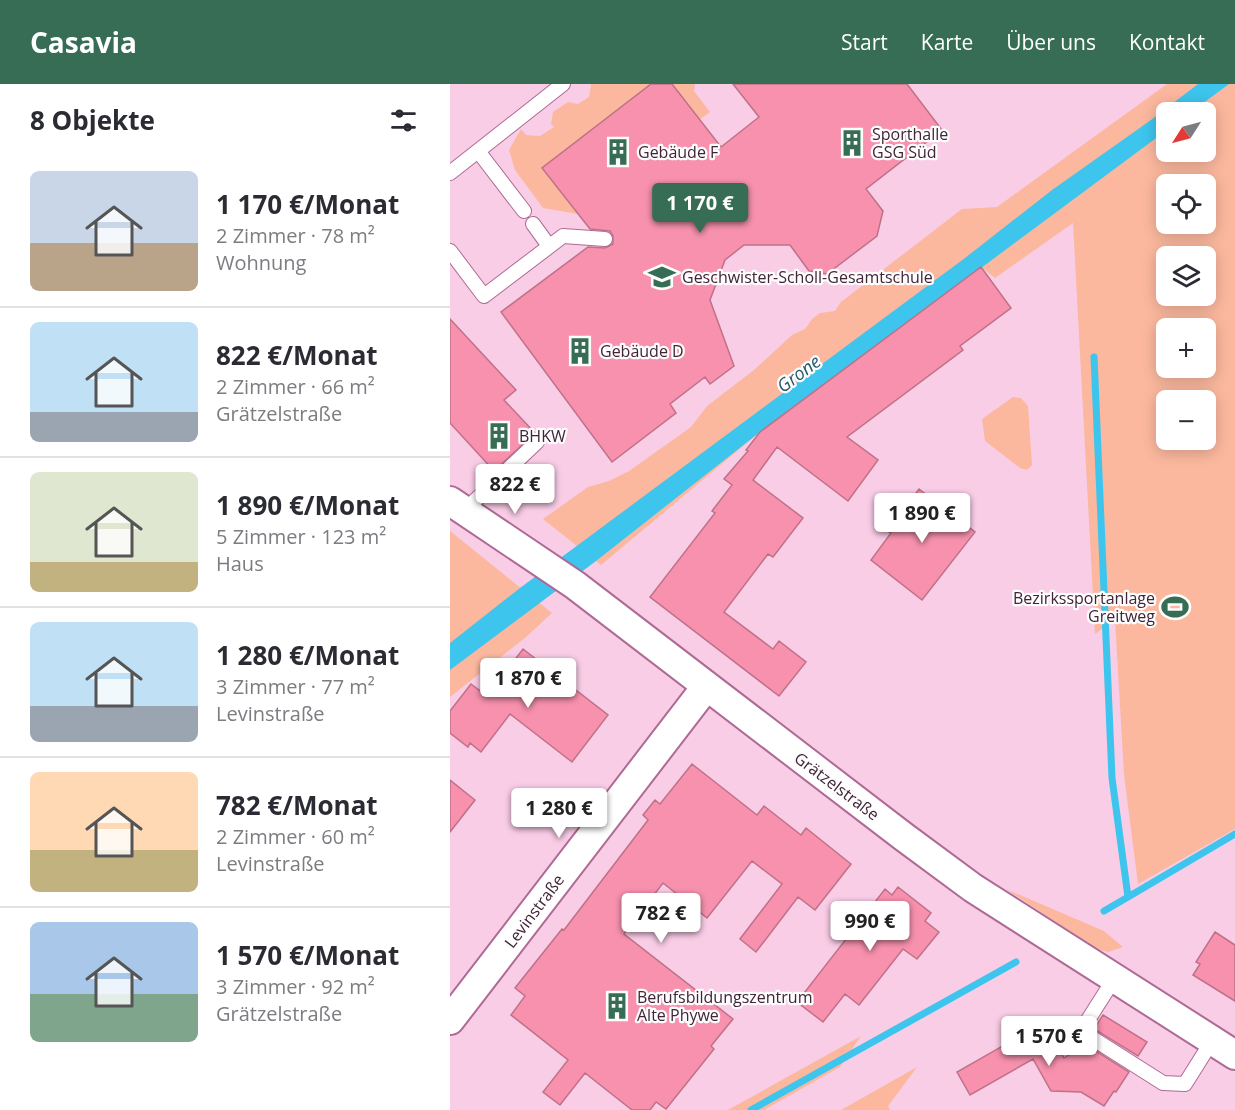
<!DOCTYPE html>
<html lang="de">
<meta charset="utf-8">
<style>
body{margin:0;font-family:"Open Sans",sans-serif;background:#f2f2f3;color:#2b2b33;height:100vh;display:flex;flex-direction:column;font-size:22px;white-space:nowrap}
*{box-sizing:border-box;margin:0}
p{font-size:20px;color:#7c7c81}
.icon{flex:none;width:33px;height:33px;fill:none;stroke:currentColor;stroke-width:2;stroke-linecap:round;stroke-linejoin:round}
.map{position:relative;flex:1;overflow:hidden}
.side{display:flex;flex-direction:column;background:#fff;width:450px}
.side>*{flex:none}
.needle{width:39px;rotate:234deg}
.tools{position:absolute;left:706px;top:18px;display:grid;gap:12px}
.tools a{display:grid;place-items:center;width:60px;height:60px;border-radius:9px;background:#fff;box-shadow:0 3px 15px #0003;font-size:30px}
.price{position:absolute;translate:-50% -51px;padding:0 14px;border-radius:6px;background:#fff;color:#222;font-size:20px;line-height:39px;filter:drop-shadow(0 2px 3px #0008)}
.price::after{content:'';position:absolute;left:50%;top:36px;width:18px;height:14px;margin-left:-9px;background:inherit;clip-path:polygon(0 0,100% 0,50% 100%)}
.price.on{background:#366d54;color:#fff}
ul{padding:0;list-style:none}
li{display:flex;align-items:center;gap:18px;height:150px;padding:0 30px}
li+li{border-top:2px solid #e1e1e2}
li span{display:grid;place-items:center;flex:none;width:168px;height:120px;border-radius:9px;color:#555}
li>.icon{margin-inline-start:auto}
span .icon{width:72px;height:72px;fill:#fffc;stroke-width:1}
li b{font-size:26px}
h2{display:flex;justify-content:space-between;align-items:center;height:72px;padding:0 30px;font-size:26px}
header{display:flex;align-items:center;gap:36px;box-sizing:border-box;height:84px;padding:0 30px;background:#366d54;color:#fff}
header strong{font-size:28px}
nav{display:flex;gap:33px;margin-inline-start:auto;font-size:21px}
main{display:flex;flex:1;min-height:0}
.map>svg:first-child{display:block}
.green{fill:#fbb89e;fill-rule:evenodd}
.water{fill:#3ec5ed}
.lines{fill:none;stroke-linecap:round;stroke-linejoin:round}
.stream{stroke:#3ec5ed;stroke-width:7}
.building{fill:#f791ae;stroke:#bf7187;stroke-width:1.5}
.lane-casing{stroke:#ae6a95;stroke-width:16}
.street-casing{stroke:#ae6a95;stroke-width:32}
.lane{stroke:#fff;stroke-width:14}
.street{stroke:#fff;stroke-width:28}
.labels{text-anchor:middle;stroke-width:4.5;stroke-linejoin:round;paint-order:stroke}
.poi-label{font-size:16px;fill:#412537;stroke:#fdfdfd;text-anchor:start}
.street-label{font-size:16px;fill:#412537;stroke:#fdfdfd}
.water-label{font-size:18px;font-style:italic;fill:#255a6b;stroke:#fdfdfd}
</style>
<header>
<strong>Casavia</strong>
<nav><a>Start</a><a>Karte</a><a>Über uns</a><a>Kontakt</a></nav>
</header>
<main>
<section class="side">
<h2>8 Objekte<svg class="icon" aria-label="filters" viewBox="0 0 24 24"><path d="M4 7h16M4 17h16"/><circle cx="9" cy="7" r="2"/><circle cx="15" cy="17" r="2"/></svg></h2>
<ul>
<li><span style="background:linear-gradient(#c9d6e8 60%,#b9a48a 0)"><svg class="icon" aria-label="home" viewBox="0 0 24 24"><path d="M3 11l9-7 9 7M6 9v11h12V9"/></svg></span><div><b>1 170 €/Monat</b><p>2 Zimmer · 78 m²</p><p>Wohnung</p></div></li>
<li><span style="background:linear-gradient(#bfe0f5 75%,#9aa5b1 0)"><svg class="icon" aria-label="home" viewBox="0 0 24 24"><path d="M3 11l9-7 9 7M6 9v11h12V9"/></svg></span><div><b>822 €/Monat</b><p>2 Zimmer · 66 m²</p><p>Grätzelstraße</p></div></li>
<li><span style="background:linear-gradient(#dfe7d0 75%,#c2b280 0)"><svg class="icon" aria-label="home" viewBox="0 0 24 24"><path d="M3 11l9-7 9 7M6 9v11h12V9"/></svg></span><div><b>1 890 €/Monat</b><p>5 Zimmer · 123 m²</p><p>Haus</p></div></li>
<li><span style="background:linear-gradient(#bfe0f5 70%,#9aa5b1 0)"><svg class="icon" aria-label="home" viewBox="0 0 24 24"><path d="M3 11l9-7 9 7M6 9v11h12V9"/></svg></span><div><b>1 280 €/Monat</b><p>3 Zimmer · 77 m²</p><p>Levinstraße</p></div></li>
<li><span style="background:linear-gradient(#ffd9b3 65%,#c2b280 0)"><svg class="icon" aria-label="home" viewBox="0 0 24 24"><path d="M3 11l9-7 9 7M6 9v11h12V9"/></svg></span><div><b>782 €/Monat</b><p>2 Zimmer · 60 m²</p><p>Levinstraße</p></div></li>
<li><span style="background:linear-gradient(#a9c7e8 60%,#7fa58c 0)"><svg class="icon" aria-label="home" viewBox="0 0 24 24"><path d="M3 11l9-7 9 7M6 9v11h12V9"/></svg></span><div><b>1 570 €/Monat</b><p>3 Zimmer · 92 m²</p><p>Grätzelstraße</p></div></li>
</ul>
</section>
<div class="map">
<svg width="785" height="1026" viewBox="0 0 785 1026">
<rect width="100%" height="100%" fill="#facde7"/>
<path class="green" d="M 141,0 L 201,0 L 93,84 L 128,130 L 93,124 L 65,86 L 59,66 L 71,45 L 76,51 L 90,52 L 104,43 L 101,40 L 103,28 L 118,18 L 128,20 L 139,13 Z
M 222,0 L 245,0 L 244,7 L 260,28 L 249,36 Z
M 717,0 L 785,0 L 785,745 L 688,800 L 674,691 L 665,536 L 645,550 L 623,139 L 545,194 L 531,183 L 310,348 L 151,481 L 93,435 L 138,403 L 159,397 L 179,387 L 241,343 L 257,322 L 304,286 L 342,251 L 355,245 L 362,235 L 370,229 L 385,227 L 391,218 L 512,125 L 547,123 ZM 717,28 L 756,28 L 756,68 L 717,68 ZM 717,100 L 756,100 L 756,140 L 717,140 ZM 717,172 L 756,172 L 756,212 L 717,212 ZM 717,244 L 756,244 L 756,284 L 717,284 ZM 717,316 L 756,316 L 756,356 L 717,356 Z
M 563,313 L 571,314 L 578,322 L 582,381 L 577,386 L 570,384 L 535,357 L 532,335 Z
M 0,447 L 102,529 L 75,554 L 0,613 Z
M 556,805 L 654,847 L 673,863 L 658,868 L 647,865 Z
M 411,952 L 390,983 L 314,1026 L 278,1026 Z
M 467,983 L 438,1022 L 440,1026 L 391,1026 Z"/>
<path class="water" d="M 748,0 L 779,0 L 741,28 L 717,28 L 717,46 L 310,348 L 146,477 L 0,586 L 0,559 L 70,504 L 515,174 L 602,106 L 701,36 Z"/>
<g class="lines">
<path class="stream" d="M 644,273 L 662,694 L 678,813 L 654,827
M 678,813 L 785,750
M 301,1026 L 566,878"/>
</g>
<path class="building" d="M 201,0 L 222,0 L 271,63 L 309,33 L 283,0 L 457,0 L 492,46 L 416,105 L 433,127 L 427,152 L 377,190 L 359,187 L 340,161 L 294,161 L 275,176 L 260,216 L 284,282 L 260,300 L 255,293 L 220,320 L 226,329 L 162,378 L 51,228 L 138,163 L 155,164 L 163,160 L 163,152 L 160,147 L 140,145 L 92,84 Z
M 531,183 L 561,224 L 510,262 L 513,266 L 397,353 L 428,376 L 398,417 L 327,363 L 303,396 L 353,434 L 323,473 L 318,470 L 274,528 L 323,565 L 329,557 L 356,578 L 329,612 L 200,513 L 265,429 L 262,427 L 282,401 L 274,395 L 298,367 L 296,366 L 310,348 Z
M 0,235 L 66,306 L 54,316 L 85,349 L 44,387 L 0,339 Z
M 469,405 L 525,448 L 472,516 L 421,476 L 441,449 L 437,447 Z
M 73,565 L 158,631 L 122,678 L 60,630 L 31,668 L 20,659 L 18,663 L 0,649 L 0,627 L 21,600 L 37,612 Z
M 242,680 L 307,731 L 314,722 L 351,751 L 356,744 L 401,780 L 365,826 L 348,813 L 306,868 L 290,855 L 332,800 L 302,777 L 257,834 L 213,799 L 174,850 L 283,935 L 261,962 L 264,965 L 216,1025 L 206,1018 L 200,1026 L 182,1026 L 135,989 L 110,1021 L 93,1008 L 118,976 L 61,931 L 75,912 L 65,904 L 112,845 L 114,846 L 198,736 L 193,731 L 205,716 L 210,720 Z
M 0,696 L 25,716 L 0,748 Z
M 448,803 L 481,829 L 475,837 L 489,848 L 467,875 L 453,865 L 409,921 L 395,910 L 373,938 L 347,918 L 435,805 L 442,811 Z
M 765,848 L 785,861 L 785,917 L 743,891 L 750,880 L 746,878 Z
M 653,931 L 697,958 L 688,972 L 644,945 Z
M 593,939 L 614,974 L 635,960 L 679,988 L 666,1008 L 664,1007 L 654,1022 L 631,1008 L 601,1007 L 583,975 L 520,1011 L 507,988 Z"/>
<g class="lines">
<defs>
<path id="lane" d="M 28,67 L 74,127
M 0,89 L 113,0
M 83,140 L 99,162
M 0,167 L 34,212 L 113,152 L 155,155
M 15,426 L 87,358
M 664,895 L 631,947 L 713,999 L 735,1000 L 762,957"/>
<path id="street" d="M 0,417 L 125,501 L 454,753 L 523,804 L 785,971
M 0,936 L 256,603"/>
</defs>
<use href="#lane" class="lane-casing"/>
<use href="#street" class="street-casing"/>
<use href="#lane" class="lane"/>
<use href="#street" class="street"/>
</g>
<defs>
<symbol id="building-bare" viewBox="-9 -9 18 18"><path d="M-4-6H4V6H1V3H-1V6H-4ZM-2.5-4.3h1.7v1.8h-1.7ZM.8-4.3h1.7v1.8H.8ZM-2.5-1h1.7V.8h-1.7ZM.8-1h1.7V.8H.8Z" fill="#366d54" stroke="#fdfdfd" stroke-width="2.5" paint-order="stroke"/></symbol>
<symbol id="school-bare" viewBox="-9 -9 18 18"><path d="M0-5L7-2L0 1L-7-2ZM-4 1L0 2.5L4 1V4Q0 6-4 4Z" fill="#366d54" stroke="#fdfdfd" stroke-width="2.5" paint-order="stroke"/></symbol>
<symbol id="stadium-bare" viewBox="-9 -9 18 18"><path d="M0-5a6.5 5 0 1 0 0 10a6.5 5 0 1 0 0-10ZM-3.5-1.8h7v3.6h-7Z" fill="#366d54" stroke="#fdfdfd" stroke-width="2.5" paint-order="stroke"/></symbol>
</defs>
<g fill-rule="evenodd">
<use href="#building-bare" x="383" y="40" width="38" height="38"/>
<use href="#building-bare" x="149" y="49" width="38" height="38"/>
<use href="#school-bare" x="193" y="174" width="38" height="38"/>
<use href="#building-bare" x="111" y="248" width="38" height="38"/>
<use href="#building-bare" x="30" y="333" width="38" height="38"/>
<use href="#stadium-bare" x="706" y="504" width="38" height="38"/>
<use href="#building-bare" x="148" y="903" width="38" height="38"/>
</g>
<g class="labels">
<g class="poi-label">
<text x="422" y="56">Sporthalle<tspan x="422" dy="18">GSG Süd</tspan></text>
<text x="188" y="74">Gebäude F</text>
<text x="232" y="199">Geschwister-Scholl-Gesamtschule</text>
<text x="150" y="273">Gebäude D</text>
<text x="69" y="358">BHKW</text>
<text x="705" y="520" text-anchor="end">Bezirkssportanlage<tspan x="705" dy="18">Greitweg</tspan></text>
<text x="187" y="919">Berufsbildungszentrum<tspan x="187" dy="18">Alte Phywe</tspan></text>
</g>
<g class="street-label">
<text transform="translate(387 702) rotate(37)" y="6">Grätzelstraße</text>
<text transform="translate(84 827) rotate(-53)" y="6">Levinstraße</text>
</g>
<g class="water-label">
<text transform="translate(349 290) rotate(-37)" y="6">Grone</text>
</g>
</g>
</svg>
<div class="tools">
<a><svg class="needle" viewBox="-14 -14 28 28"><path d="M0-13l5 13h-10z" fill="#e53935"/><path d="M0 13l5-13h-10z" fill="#7c7c81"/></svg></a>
<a><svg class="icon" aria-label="locate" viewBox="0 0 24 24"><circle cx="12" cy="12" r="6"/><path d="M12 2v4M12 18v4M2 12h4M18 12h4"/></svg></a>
<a><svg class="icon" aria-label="layers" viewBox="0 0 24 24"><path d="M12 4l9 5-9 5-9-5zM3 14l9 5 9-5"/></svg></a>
<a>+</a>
<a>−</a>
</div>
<b class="price on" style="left:250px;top:150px">1 170 €</b>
<b class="price" style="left:65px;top:431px">822 €</b>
<b class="price" style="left:472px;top:460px">1 890 €</b>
<b class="price" style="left:78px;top:625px">1 870 €</b>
<b class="price" style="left:109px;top:755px">1 280 €</b>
<b class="price" style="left:211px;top:860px">782 €</b>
<b class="price" style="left:420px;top:868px">990 €</b>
<b class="price" style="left:599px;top:983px">1 570 €</b>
</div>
</main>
